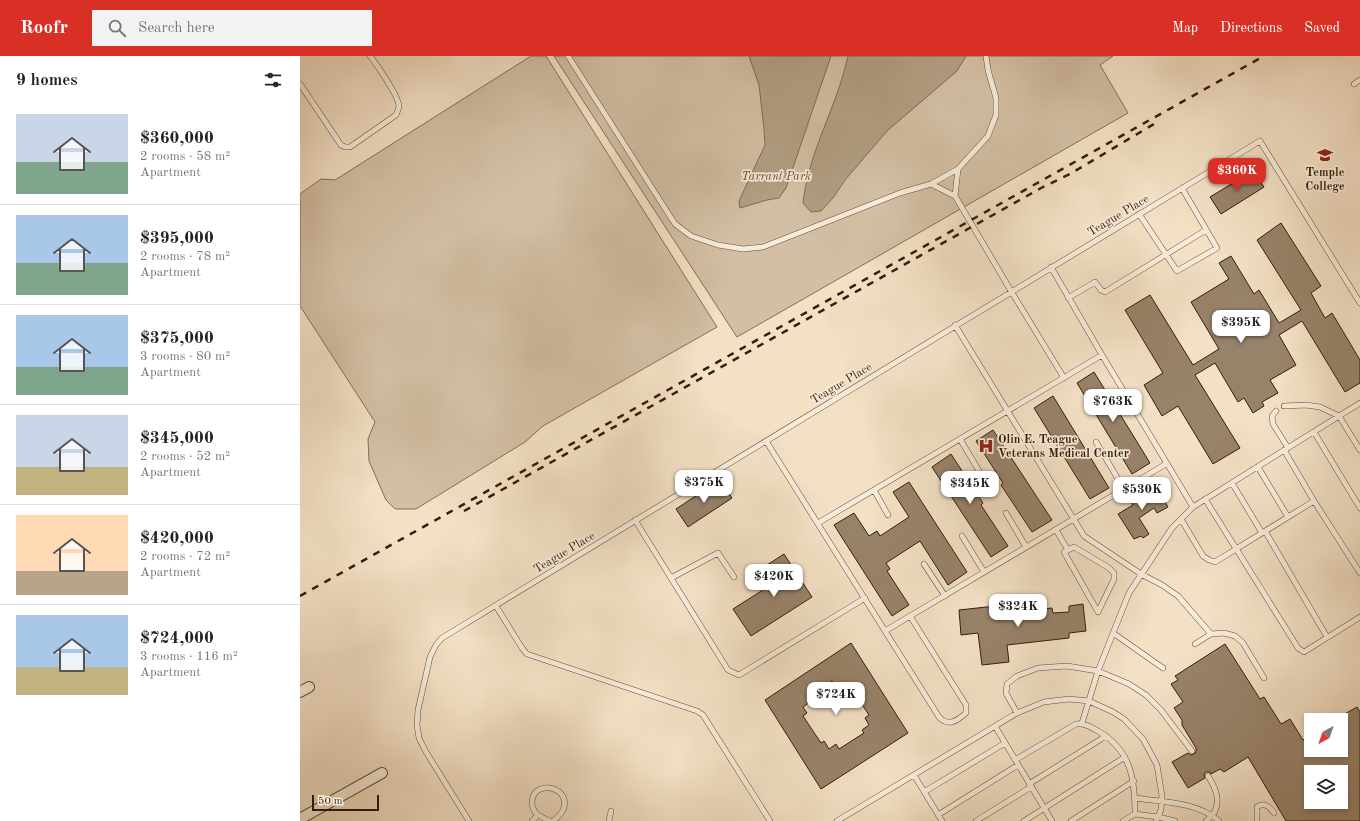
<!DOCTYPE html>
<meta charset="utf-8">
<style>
body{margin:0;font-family:"Old Standard TT",serif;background:#f2f2f2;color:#222;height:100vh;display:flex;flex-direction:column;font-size:15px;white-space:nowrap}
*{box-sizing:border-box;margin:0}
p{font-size:13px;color:#767676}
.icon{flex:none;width:22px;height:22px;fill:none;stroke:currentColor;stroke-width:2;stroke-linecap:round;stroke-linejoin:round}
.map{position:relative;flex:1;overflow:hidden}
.sheet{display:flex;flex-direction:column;background:#fff;width:300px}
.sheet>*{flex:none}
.needle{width:26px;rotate:220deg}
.tools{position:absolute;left:1004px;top:657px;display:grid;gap:8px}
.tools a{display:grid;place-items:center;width:44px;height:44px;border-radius:0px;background:#fff;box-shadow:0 2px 6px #0003;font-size:20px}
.scale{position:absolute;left:12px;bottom:10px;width:67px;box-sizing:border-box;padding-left:4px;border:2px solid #351d07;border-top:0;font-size:11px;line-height:14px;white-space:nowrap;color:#351d07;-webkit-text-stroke:3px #f7ebd9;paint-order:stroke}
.price{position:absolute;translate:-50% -34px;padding:0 9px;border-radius:8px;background:#fff;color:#222;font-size:13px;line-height:26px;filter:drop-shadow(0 1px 2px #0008)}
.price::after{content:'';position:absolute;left:50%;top:24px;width:12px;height:9px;margin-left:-6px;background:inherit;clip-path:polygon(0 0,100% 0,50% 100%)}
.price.on{background:#d93025;color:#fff}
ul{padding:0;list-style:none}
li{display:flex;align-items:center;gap:12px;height:100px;padding:0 16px}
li+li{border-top:1px solid #e0e0e0}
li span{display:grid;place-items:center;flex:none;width:112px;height:80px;border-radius:0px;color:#555}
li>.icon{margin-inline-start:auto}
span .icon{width:48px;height:48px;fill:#fffc;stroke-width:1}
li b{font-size:17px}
h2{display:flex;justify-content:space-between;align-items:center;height:48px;padding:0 16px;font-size:17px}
header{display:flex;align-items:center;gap:24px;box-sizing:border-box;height:56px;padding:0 20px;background:#d93025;color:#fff}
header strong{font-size:19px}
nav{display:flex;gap:22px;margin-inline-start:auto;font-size:14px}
.search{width:280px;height:36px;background:#f2f2f2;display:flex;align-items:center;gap:10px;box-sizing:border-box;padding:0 14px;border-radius:0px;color:#767676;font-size:15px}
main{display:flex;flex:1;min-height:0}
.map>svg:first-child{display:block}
.green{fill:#d3bfa5;stroke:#846e56}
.water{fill:#b29e84;stroke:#806a52}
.building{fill:#98826a;stroke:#351d07;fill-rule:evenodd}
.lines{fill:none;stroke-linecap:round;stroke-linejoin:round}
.lane-casing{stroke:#644e36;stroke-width:6}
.street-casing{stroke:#644e36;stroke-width:12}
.lane{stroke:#f7ebd9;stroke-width:5}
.street{stroke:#f7ebd9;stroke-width:10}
.rail{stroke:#351d07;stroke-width:2.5;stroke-dasharray:7 7;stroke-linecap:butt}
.labels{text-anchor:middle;stroke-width:3.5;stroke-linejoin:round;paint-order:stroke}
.poi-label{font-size:12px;font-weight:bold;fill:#351d07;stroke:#f7ebd9}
.park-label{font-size:12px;font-style:italic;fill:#644e36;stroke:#f7ebd9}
.street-label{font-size:12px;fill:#351d07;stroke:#f7ebd9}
</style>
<header>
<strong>Roofr</strong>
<div class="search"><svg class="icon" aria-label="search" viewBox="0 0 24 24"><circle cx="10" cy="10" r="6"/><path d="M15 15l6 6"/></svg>Search here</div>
<nav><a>Map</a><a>Directions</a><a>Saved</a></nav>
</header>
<main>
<section class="sheet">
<h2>9 homes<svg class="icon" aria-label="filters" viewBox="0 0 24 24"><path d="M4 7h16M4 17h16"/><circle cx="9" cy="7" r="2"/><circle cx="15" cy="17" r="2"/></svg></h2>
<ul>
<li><span style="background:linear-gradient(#c9d6e8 60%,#7fa58c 0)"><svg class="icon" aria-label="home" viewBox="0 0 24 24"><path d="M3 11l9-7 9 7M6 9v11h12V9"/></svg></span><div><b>$360,000</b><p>2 rooms · 58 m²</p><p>Apartment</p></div></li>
<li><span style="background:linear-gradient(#a9c7e8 60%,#7fa58c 0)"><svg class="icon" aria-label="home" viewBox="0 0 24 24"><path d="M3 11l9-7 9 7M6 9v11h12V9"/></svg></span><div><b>$395,000</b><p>2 rooms · 78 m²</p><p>Apartment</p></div></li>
<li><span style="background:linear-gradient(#a9c7e8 65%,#7fa58c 0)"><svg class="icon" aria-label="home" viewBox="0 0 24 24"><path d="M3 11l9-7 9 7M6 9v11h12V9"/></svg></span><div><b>$375,000</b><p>3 rooms · 80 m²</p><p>Apartment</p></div></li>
<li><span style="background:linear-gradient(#c9d6e8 65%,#c2b280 0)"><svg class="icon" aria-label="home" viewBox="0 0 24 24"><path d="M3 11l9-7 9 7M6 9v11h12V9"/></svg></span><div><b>$345,000</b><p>2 rooms · 52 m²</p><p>Apartment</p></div></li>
<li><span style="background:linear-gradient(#ffd9b3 70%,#b9a48a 0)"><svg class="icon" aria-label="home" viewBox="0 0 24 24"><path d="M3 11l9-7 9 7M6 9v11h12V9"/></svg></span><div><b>$420,000</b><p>2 rooms · 72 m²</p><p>Apartment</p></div></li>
<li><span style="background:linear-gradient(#a9c7e8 65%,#c2b280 0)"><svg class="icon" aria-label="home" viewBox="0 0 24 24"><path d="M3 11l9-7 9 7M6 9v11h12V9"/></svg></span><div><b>$724,000</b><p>3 rooms · 116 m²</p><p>Apartment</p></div></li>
</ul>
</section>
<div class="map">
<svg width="1060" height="765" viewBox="0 0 1060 765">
<rect width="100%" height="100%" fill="#f3e0c5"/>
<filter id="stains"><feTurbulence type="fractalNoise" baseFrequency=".005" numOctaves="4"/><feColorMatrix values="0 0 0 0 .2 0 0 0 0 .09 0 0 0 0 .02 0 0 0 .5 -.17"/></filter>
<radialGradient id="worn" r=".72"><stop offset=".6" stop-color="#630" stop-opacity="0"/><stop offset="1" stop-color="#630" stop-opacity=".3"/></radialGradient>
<path class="green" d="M 231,0 L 246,0 L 417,271 L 243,370 L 225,386 L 116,453 L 95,453 L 86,444 L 69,405 L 68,383 L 75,366 L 0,250 L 0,138 L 21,123 L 35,124 L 43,119 Z
M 254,0 L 813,0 L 800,9 L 828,57 L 437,281 Z"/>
<path class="water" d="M 449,0 L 531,0 L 486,132 L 479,142 L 467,144 L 440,152 L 439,145 L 465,89 L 464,73 L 459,29 Z
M 548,0 L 666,0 L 657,15 L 587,75 L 545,124 L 533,142 L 521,155 L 511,156 L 503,147 C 509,94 537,51 548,0 Z"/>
<path class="building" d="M 953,115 L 964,131 L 921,158 L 910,141 Z
M 981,167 L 1021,230 L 1011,237 L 1025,262 L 1032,257 L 1060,304 L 1060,327 L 1045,336 L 1002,265 L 979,279 L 996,309 L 970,324 L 978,337 L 962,346 L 964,350 L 953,357 L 944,342 L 938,346 L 915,307 L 895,319 L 940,392 L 913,408 L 878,350 L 862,360 L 844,329 L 863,317 L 825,254 L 850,239 L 893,309 L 919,293 L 891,246 L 929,223 L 919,207 L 931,200 L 954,238 L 959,234 L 979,267 L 1001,254 L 957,184 Z
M 794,316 L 850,407 L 832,418 L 777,327 Z
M 753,340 L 809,432 L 790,443 L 734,352 Z
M 693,374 L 752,464 L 732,476 L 701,429 L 703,427 L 676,385 Z
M 651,398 L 683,447 L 681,449 L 708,490 L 691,501 L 632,411 Z
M 420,424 L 432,442 L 388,471 L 376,453 Z
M 609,426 L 667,516 L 648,529 L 620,485 L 586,507 L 590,513 L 587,515 L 609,549 L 592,560 L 534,469 L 554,457 L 569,480 L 577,475 L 580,480 L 609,461 L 593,436 Z
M 854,428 L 868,451 L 857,457 L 854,452 L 839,462 L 849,478 L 843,482 L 841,480 L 834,483 L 818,458 L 833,449 L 830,445 L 845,435 L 844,434 Z
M 484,498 L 512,541 L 451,580 L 433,553 L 477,525 L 467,509 Z
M 783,548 L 786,575 L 769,577 L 769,582 L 707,589 L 709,606 L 682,609 L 678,577 L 661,579 L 659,554 L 705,549 L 706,557 L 752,552 L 753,557 L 769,556 L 769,550 Z
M 551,587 L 608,677 L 521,733 L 465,644 ZM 532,625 L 536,631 L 543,627 L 547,634 L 551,632 L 569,659 L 565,662 L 569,669 L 562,674 L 564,677 L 539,693 L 536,688 L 529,693 L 524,685 L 521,687 L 503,660 L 507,657 L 503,651 L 510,646 L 507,641 Z
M 925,588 L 960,643 L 964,641 L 981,668 L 990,663 L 1003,684 L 1011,679 L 1011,694 L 1041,694 L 1041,660 L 1057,651 L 1060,656 L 1060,765 L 986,765 L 948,701 L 924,716 L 920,713 L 911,718 L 910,716 L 906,716 L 904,718 L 905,722 L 888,732 L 872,706 L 888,697 L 891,699 L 894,698 L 896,696 L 896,692 L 882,669 L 882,664 L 874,652 L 883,646 L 871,628 L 878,624 L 875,620 ZM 1011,716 L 1041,716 L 1041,746 L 1011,746 Z"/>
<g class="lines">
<defs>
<path id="lane" d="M 268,0 L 375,168 L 391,180 L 418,189 L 443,193 L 463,191 L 600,137 L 631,128 L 655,140 L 711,235 L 764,322
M 0,28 L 41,89 L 45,91 L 50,91 L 96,59 C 97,56 99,53 99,50 C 98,39 77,9 70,0
M 1054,28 L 1060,24
M 631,128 L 658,113
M 655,140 L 658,113 L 688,80 L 696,59 L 696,42 L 688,14 L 686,0
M 839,158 L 877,215 L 917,192 L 882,132
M 751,211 L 802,299 L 893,451
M 768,242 L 795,226 L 801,234 L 805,236 L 906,174
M 655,269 L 784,480 L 841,518 L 862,529 L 878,540 L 911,578
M 984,350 L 1006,349 L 1020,351 L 1039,360 L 1060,394
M 976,355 L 972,360 L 973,368 L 988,392
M 1014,376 L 1060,452
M 660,383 L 688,430
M 466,385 L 585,575 L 866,408
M 796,386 L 824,433
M 958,411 L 988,461
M 932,427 L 962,477
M 574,434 L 588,459
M 905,443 L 998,592 L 1004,596 L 1060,561
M 1014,445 L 1060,517
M 706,457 L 726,491
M 881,463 L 903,500 L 909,504 L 915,506 L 1014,445 L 984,394
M 335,464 L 428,614 L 439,619 L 565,542
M 518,467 L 802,299
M 756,474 L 768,494
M 965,475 L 1027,581
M 662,480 L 684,516
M 774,491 L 809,512 L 814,517 L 814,523 L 798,556 L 764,496 Z
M 624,508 L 645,540
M 371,522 L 418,497 L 434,521
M 196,550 L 222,592 L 227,598 L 397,655 L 403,659 L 470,765
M 585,575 L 639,661 C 648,671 657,665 666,657 L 666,649 L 610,560
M 813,577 L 863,612
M 895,588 L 911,578 L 924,577 L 935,580 L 943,587 L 964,622
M 717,657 L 706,637 L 707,628 L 717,620 L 738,612 L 767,610 L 798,615 L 829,628 L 846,639 L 861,654 L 892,695
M 782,667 L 798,615 L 829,537 L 872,472 L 893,451 L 1060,347
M 695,670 L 752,765
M 715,704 L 776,668 C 784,667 791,671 798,675 C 831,694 835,723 835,758
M 614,719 L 642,765
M 729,728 L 806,680
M 624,736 L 705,687
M 835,742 C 863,746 897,746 919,765
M 638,759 L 718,709
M 169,765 L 126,696 L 119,682 L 117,669 L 118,654 L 130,601 L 136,589 L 142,582 L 960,85 L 1060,247
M 232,765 L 237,760
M 250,765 C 241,761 232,758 232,746 C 233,722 273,731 263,754 C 261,759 257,762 253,765
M 309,765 L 311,755
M 537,765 L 717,657 L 744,646 L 769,643 L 789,645 L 813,656 L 824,663 L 843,683 L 857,709 L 862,740 L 861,754 L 856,765
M 676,765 L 731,731
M 724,765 L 825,701
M 771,765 L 834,725
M 823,765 L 835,758 L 858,761 L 875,765
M 906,765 C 923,753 918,735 908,720
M 957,765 L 957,751 C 964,746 969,750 974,757"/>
<path id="street" d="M 0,636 L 9,631
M 0,763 L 82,717"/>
</defs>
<use href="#lane" class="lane-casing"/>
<use href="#street" class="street-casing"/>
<use href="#lane" class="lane"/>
<use href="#street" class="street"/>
<path class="rail" d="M 164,455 L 743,131 L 770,118 L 854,68
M 0,540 L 964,0"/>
</g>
<defs>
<symbol id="university-bare" viewBox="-9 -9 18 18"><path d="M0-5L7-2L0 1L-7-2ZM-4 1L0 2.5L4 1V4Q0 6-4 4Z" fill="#8f2418" stroke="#f7ebd9" stroke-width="2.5" paint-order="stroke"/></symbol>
<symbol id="hospital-bare" viewBox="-9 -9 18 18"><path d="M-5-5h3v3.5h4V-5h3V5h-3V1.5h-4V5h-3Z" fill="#8f2418" stroke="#f7ebd9" stroke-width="2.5" paint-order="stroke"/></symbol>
</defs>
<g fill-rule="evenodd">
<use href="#university-bare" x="1014" y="88" width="22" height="22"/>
<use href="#hospital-bare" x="675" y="379" width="22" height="22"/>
</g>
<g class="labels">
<g class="poi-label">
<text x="1025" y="120">Temple<tspan x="1025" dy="14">College</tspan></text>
<text x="698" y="387" text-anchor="start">Olin E. Teague<tspan x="698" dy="14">Veterans Medical Center</tspan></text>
</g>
<g class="park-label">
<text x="476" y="124">Tarrant Park</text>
</g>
<g class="street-label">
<text transform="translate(818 159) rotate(-31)" y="4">Teague Place</text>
<text transform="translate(541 327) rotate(-31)" y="4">Teague Place</text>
<text transform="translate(264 496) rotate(-31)" y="4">Teague Place</text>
</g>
</g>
<rect width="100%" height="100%" filter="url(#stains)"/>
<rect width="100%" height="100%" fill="url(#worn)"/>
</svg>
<div class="tools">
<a><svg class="needle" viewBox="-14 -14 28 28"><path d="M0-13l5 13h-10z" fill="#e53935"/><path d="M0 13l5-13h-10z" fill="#767676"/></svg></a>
<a><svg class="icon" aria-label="layers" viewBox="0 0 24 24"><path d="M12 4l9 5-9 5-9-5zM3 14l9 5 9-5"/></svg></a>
</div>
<div class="scale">50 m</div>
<b class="price on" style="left:937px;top:136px">$360K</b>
<b class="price" style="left:941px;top:288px">$395K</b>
<b class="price" style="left:813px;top:367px">$763K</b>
<b class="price" style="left:404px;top:448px">$375K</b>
<b class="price" style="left:670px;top:449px">$345K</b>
<b class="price" style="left:842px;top:455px">$530K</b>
<b class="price" style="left:474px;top:542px">$420K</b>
<b class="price" style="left:718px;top:572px">$324K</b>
<b class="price" style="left:536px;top:660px">$724K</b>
</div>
</main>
